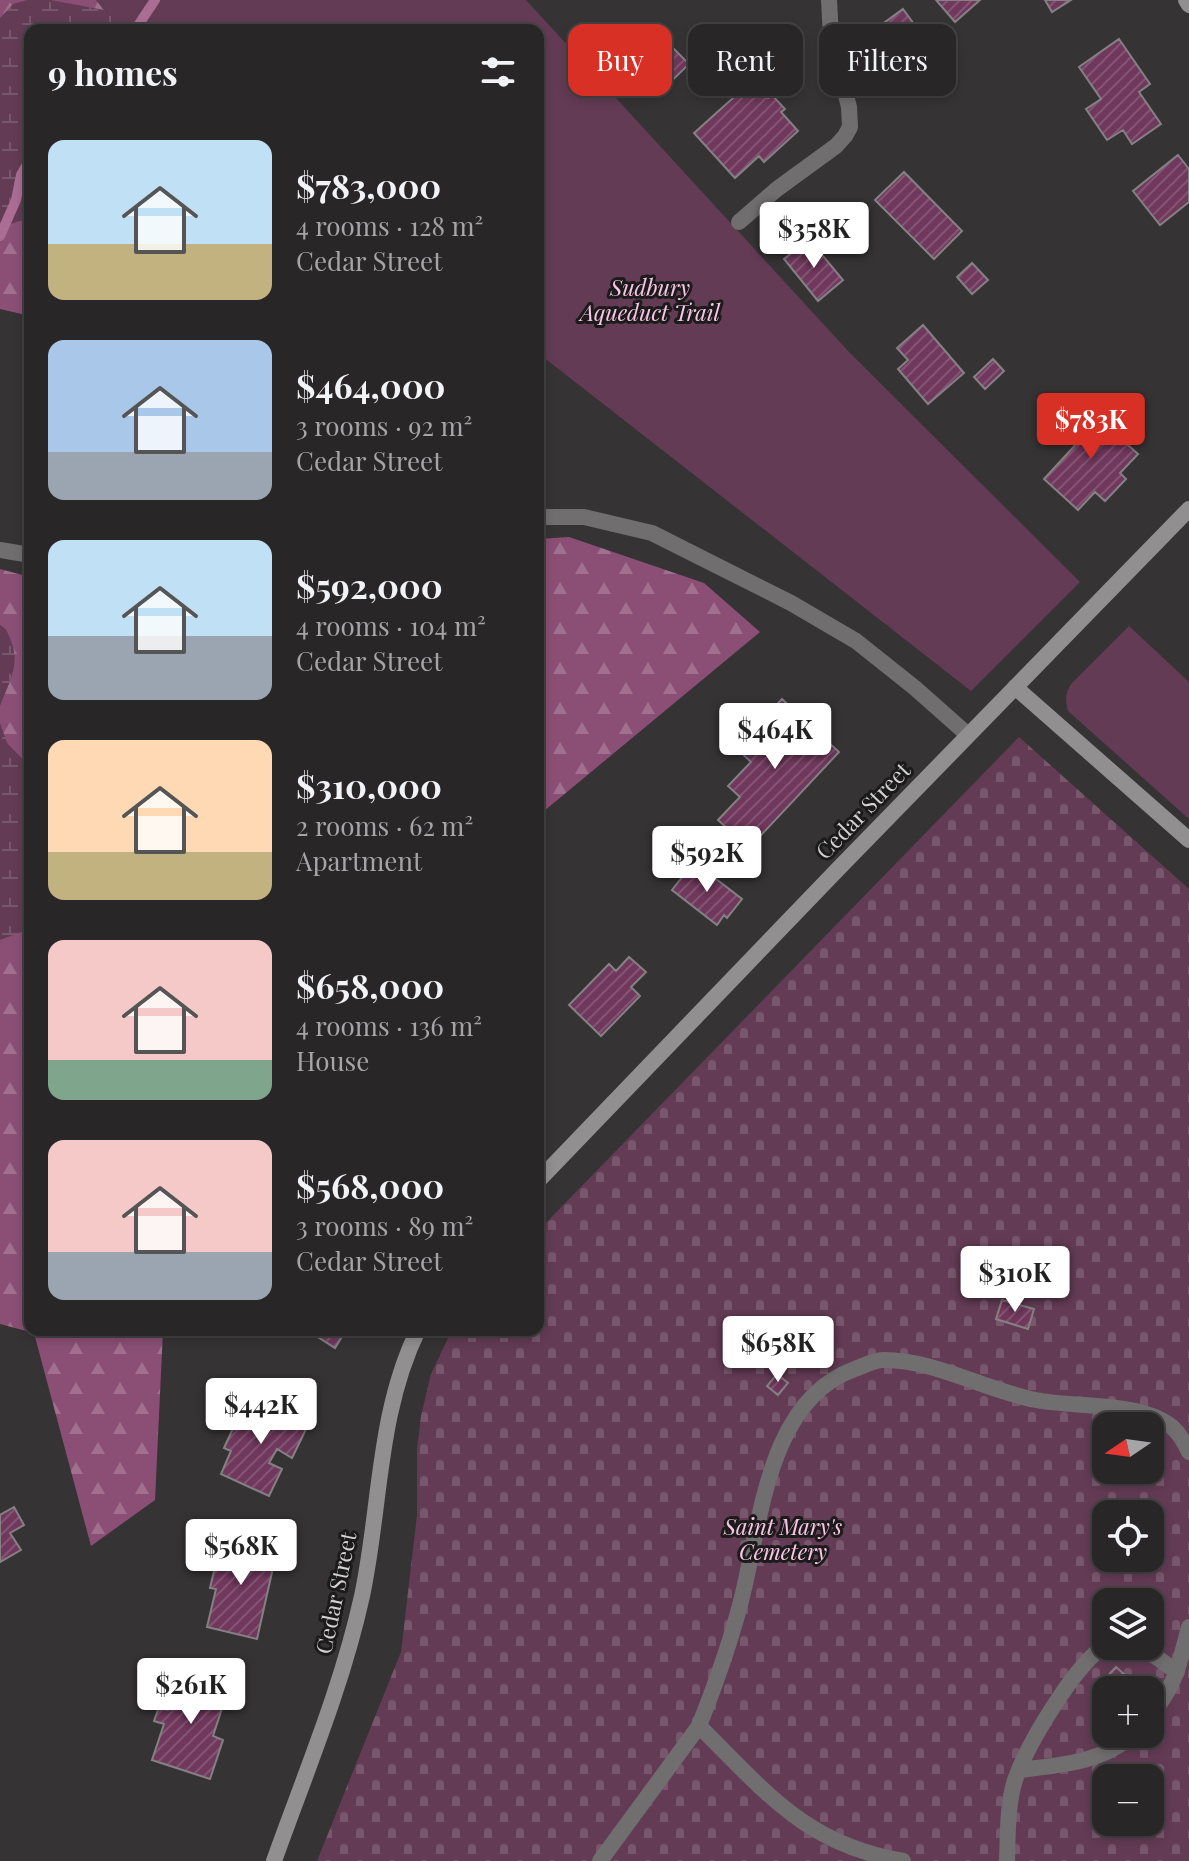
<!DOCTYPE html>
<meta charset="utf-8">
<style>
body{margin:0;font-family:"Playfair Display",serif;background:#302e2f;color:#f1f3f6;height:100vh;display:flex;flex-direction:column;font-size:30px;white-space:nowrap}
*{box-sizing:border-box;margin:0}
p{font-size:26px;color:#a5a5a7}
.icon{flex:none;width:44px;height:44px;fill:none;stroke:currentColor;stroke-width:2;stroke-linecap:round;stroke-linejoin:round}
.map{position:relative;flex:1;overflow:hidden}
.sheet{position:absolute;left:24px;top:24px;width:520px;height:1312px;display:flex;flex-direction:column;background:#282627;border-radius:16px;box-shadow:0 4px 12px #0003,0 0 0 2px #444344}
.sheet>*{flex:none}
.hud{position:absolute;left:568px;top:24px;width:500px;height:72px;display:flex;gap:16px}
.needle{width:52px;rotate:257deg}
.tools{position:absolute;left:1092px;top:1412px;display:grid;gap:16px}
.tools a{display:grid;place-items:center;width:72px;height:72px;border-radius:16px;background:#282627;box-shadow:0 4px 12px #0003,0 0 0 2px #444344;font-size:40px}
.price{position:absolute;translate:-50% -68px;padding:0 18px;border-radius:8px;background:#fff;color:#222;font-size:26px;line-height:52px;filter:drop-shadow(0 2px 4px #0008)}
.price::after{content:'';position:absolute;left:50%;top:48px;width:24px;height:18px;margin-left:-12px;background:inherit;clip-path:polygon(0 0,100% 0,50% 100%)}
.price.current{background:#d93025;color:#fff}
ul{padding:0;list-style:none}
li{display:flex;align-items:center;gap:24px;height:200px;padding:0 24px}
li span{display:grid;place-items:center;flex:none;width:224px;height:160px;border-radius:16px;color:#555}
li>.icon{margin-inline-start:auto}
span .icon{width:96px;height:96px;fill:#fffc;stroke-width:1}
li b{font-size:34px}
h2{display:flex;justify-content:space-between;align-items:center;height:96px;padding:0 24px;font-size:34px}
.tag{padding:0 28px;border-radius:16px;background:#282627;box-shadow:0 4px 12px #0003,0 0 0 2px #444344;font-size:28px;line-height:72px}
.tag.current{background:#d93025;color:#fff}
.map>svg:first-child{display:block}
.green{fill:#633b54}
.forest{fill:url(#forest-firs)}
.wetland{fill:url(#wetland-marsh)}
.cemetery{fill:url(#cemetery-stones);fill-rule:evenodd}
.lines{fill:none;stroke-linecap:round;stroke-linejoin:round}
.stream{stroke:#ab6d94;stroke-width:10}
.building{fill:url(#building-hatch);stroke:#848183;stroke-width:2}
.lane{stroke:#706e6f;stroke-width:16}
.street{stroke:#706e6f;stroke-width:16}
.secondary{stroke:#928f90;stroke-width:16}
.labels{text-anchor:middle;stroke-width:6;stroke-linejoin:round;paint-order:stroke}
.park-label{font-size:22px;font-style:italic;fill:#fcc5e6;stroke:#1c1b1c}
.street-label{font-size:22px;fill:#d4d2d3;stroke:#1c1b1c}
</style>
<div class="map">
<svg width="1189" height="1861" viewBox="0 0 1189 1861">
<defs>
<pattern id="forest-firs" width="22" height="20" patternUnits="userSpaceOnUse" patternTransform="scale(2)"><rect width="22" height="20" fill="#8b4f75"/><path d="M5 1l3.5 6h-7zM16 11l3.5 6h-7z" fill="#a0708e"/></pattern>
<pattern id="wetland-marsh" width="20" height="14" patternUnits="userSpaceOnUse" patternTransform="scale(2)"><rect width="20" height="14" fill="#633b54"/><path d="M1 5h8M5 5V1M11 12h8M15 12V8" fill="none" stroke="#78566c"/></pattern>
<pattern id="cemetery-stones" width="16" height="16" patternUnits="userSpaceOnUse" patternTransform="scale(2)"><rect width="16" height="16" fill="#633b54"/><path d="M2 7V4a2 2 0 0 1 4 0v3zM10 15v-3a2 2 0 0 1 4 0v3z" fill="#78566c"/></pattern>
<pattern id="building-hatch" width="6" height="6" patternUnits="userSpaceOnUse" patternTransform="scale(2)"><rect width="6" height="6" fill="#71385d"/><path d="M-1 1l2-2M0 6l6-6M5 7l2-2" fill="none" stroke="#845473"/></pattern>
</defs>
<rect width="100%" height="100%" fill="#363334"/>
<path class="green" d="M 96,0 L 526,0 L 849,352 L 1080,582 L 971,691 L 538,353 L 538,30 L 124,30 Z
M 1129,626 L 1189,682 L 1189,819 L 1068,711 C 1065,699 1065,693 1072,683 Z"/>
<path class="forest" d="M 0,0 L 96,0 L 116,23 L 30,30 L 30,316 L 0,309 Z
M 569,537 L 704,583 L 760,632 L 538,816 L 538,539 Z
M 0,569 L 30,577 L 30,1330 L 163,1330 L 155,1500 L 91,1546 L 34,1333 L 0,1324 Z"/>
<path class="wetland" d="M 27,0 L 51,0 L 104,10 L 133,30 L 30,30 L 30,218 L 0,227 L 0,18 L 13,4 Z
M 0,625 C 7,629 8,633 11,641 C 21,665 8,684 0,706 Z
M 0,723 L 7,743 L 30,767 L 30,929 L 0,940 Z"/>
<path class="cemetery" d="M 1019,737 L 1189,889 L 1189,1861 L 317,1861 L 401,1652 L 417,1515 L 417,1449 L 421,1416 L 431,1374 L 452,1330 L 538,1330 L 538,1231 ZM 1106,1426 L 1150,1426 L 1150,1470 L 1106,1470 ZM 1106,1514 L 1150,1514 L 1150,1558 L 1106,1558 ZM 1106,1602 L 1150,1602 L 1150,1646 L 1106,1646 ZM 1106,1690 L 1150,1690 L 1150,1734 L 1106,1734 ZM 1106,1778 L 1150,1778 L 1150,1822 L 1106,1822 Z"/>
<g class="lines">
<path class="stream" d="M 135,30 L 155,0
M 0,236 L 16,200 L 21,175 L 30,159"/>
</g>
<path class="building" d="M 936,0 L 980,0 L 955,22 Z
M 1045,0 L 1071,0 L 1052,12 Z
M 903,9 L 941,61 L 905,88 L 866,36 Z
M 663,38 L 689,64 L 660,92 L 635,66 Z
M 1119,39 L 1150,84 L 1139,92 L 1161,124 L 1132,144 L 1123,130 L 1107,140 L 1086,109 L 1101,99 L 1079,67 Z
M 752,81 L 768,98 L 772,95 L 785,109 L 781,112 L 798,131 L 764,162 L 759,156 L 735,178 L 694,133 Z
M 1178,155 L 1189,169 L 1189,202 L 1160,225 L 1133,191 Z
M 904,172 L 962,231 L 934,259 L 875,200 Z
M 809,239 L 843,280 L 818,301 L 784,259 Z
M 972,263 L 988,280 L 972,294 L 957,277 Z
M 923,325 L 964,373 L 928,404 L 898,369 L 908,360 L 897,348 Z
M 993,359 L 1004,371 L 985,389 L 974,377 Z
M 1084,405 L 1138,454 L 1120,473 L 1126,479 L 1105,501 L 1095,492 L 1078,510 L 1044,479 L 1080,440 L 1065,426 Z
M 782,699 L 839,752 L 749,848 L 718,820 L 740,797 L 728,786 L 751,762 L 736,748 Z
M 694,862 L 742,899 L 727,918 L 724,915 L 717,925 L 672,890 Z
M 629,957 L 646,972 L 631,987 L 640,996 L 601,1036 L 569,1005 L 609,964 L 616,971 Z
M 1002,1300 L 1034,1309 L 1028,1329 L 996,1319 Z
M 307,1330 L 346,1330 L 335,1348 Z
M 777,1374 L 788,1383 L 778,1395 L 767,1386 Z
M 246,1400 L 288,1419 L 292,1412 L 309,1423 L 292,1458 L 277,1449 L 269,1463 L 282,1469 L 269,1496 L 221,1474 L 231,1451 L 224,1448 Z
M 14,1507 L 24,1525 L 10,1533 L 21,1550 L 0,1562 L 0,1515 Z
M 222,1537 L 277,1550 L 257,1639 L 207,1627 L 216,1589 L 210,1588 Z
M 1116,1667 L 1142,1690 L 1106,1690 L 1106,1705 L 1098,1698 L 1108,1685 L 1103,1681 Z
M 180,1671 L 229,1687 L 213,1736 L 223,1740 L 210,1779 L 152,1760 L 164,1724 L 154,1721 L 159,1707 L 168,1710 Z"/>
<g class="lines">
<path class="lane" d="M 538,517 L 584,517 L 652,533 L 791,603 L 856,641 L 915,688 L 968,735
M 0,550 L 30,555
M 1141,1646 L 1177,1672
M 1150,1716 C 1176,1686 1179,1664 1189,1627
M 699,1726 C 716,1683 732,1639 743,1593 C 761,1519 769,1399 855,1369 C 863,1366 874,1360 883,1360 C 933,1359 987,1391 1036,1400 C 1075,1408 1141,1401 1172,1427 C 1180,1434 1185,1443 1189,1452
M 1019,1770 C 1059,1765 1103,1763 1134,1734
M 600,1861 L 699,1726 C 766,1792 805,1844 903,1861
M 1007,1861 C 1008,1835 1007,1805 1015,1780 C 1027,1745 1075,1664 1106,1645"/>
<path class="street" d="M 739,222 L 777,189 L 836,146 L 845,136 L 850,127 L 849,107 L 831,37 L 829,0"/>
<path class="secondary" d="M 1186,0 L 1189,5
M 1015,687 L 1189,840
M 538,1181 L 839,868 L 1189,509
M 274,1861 C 305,1774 342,1687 362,1596 C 381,1507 377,1414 418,1330"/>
</g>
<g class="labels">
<g class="park-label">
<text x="650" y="296">Sudbury<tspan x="650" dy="25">Aqueduct Trail</tspan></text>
<text x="783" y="1535">Saint Mary's<tspan x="783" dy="25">Cemetery</tspan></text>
</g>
<g class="street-label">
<text transform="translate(863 811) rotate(-46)" y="8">Cedar Street</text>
<text transform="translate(336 1593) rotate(-78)" y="8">Cedar Street</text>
</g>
</g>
</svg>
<div class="tools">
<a><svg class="needle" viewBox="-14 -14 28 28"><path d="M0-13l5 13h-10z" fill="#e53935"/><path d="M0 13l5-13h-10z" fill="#a5a5a7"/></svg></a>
<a><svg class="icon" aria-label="locate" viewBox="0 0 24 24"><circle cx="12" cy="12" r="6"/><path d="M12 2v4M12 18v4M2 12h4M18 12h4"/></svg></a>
<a><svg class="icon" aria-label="layers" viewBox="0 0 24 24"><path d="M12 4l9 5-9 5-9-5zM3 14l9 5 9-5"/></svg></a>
<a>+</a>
<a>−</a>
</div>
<b class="price" style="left:814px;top:270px">$358K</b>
<b class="price current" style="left:1091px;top:461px">$783K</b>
<b class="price" style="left:775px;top:771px">$464K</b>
<b class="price" style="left:707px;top:894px">$592K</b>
<b class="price" style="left:1015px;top:1314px">$310K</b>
<b class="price" style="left:778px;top:1384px">$658K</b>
<b class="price" style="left:261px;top:1446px">$442K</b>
<b class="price" style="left:241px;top:1587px">$568K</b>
<b class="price" style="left:191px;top:1726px">$261K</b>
<div class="hud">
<a class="tag current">Buy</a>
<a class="tag">Rent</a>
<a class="tag">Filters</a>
</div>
<section class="sheet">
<h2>9 homes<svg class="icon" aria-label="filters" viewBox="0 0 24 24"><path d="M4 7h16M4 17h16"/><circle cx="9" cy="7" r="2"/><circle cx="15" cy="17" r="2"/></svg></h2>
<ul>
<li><span style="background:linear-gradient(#bfe0f5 65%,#c2b280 0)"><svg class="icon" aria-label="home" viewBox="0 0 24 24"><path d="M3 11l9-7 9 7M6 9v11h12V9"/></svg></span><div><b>$783,000</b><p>4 rooms · 128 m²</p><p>Cedar Street</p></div></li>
<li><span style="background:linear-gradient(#a9c7e8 70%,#9aa5b1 0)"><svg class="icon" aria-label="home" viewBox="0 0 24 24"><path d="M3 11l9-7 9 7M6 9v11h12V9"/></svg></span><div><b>$464,000</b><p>3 rooms · 92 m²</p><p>Cedar Street</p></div></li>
<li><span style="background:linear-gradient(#bfe0f5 60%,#9aa5b1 0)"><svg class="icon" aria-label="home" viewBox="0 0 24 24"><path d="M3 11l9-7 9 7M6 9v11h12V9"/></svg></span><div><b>$592,000</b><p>4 rooms · 104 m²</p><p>Cedar Street</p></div></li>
<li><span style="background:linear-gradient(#ffd9b3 70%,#c2b280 0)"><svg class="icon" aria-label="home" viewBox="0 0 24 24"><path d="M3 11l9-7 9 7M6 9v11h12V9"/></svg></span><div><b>$310,000</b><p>2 rooms · 62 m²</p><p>Apartment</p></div></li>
<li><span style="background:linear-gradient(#f6c9c9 75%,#7fa58c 0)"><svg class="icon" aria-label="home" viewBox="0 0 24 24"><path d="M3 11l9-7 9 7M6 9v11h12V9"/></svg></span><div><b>$658,000</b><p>4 rooms · 136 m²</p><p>House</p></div></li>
<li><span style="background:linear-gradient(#f6c9c9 70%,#9aa5b1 0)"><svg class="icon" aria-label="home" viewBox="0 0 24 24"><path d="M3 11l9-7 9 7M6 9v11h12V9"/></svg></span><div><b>$568,000</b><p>3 rooms · 89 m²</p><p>Cedar Street</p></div></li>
</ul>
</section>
</div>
